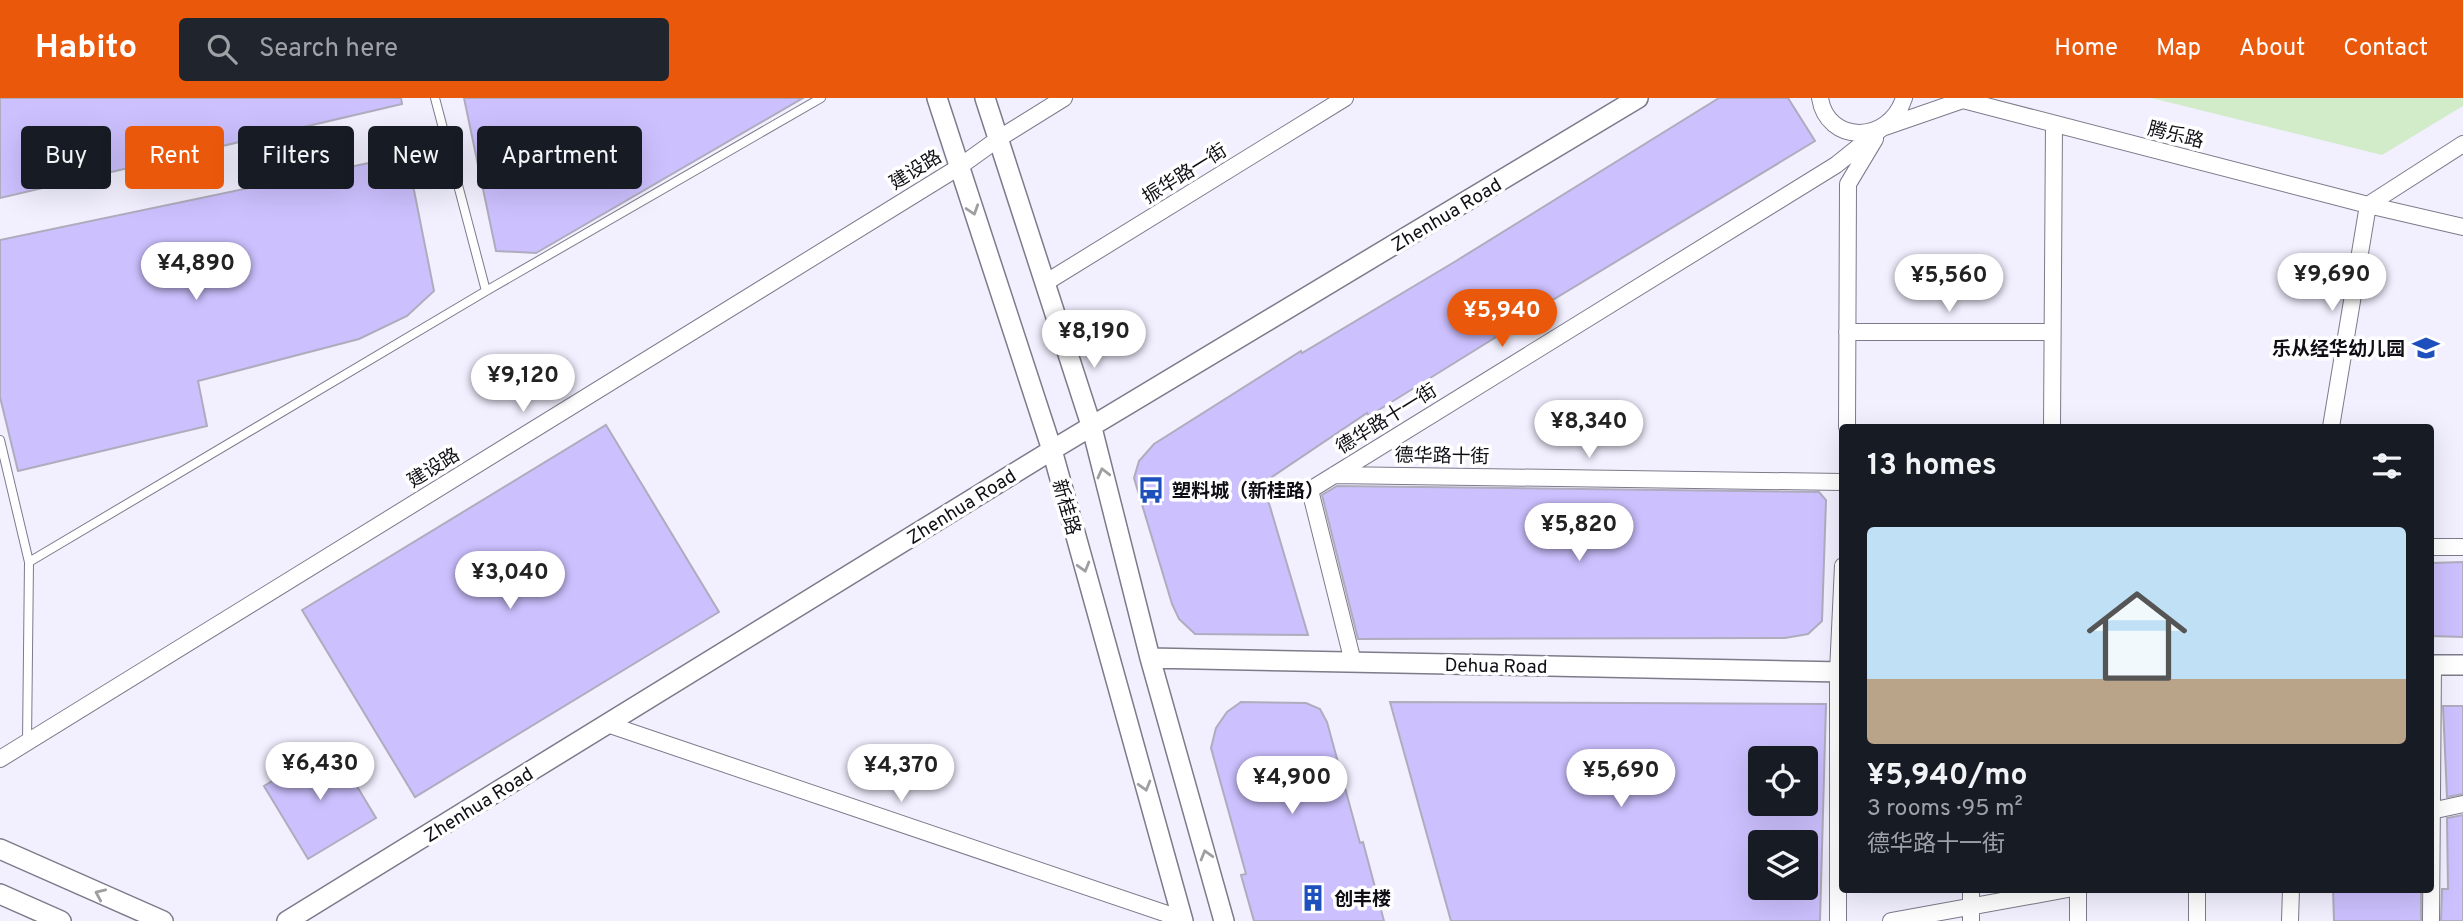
<!DOCTYPE html>
<meta charset="utf-8">
<style>
body{margin:0;font-family:Overpass,"Noto Sans SC",sans-serif;background:#20242c;color:#f1f3f6;height:100vh;display:flex;flex-direction:column;font-size:26px;white-space:nowrap}
*{box-sizing:border-box;margin:0}
p{font-size:23px;color:#9ea1a6}
.icon{flex:none;width:38px;height:38px;fill:none;stroke:currentColor;stroke-width:2;stroke-linecap:round;stroke-linejoin:round}
.map{position:relative;flex:1;overflow:hidden}
.panel{position:absolute;left:1839px;top:326px;width:595px;height:469px;display:flex;flex-direction:column;background:#171b24;border-radius:7px;box-shadow:0 7px 28px #0002}
.panel>*{flex:none}
.banner{position:absolute;left:21px;top:28px;width:665px;height:63px;display:flex;gap:14px}
.tools{position:absolute;left:1748px;top:648px;display:grid;gap:14px}
.tools a{display:grid;place-items:center;width:70px;height:70px;border-radius:7px;background:#171b24;box-shadow:0 7px 28px #0002;font-size:35px}
.price{position:absolute;translate:-50% -60px;padding:0 16px;border-radius:24px;background:#fff;color:#222;font-size:23px;line-height:46px;filter:drop-shadow(0 2px 4px #0008)}
.price::after{content:'';position:absolute;left:50%;top:42px;width:21px;height:16px;margin-left:-10px;background:inherit;clip-path:polygon(0 0,100% 0,50% 100%)}
.price.on{background:#ea580c;color:#fff}
ul{padding:0;list-style:none}
li{display:grid;align-content:center;gap:14px;height:371px;padding:0 28px}
li span{display:grid;place-items:center;height:217px;border-radius:7px;color:#555}
li>.icon{margin-inline-start:auto}
span .icon{width:126px;height:126px;fill:#fffc;stroke-width:1}
li b{font-size:30px}
h2{display:flex;justify-content:space-between;align-items:center;height:84px;padding:0 28px;font-size:30px}
.tag{padding:0 24px;border-radius:7px;background:#171b24;box-shadow:0 7px 28px #0002;font-size:24px;line-height:63px}
.tag.on{background:#ea580c;color:#fff}
header{display:flex;align-items:center;gap:42px;box-sizing:border-box;height:98px;padding:0 35px;background:#ea580c;color:#fff}
header strong{font-size:33px}
nav{display:flex;gap:38px;margin-inline-start:auto;font-size:24px}
.search{width:490px;height:63px;background:#20242c;display:flex;align-items:center;gap:18px;box-sizing:border-box;padding:0 24px;border-radius:7px;color:#9ea1a6;font-size:26px}
.map>svg:first-child{display:block}
.green{fill:#d2ebc9}
.building{fill:#ccc0fe;stroke:#afacbd;stroke-width:2;fill-rule:evenodd}
.lines{fill:none;stroke-linecap:round;stroke-linejoin:round}
.service-casing{stroke:#7d7a8a;stroke-width:10}
.minor-casing{stroke:#7d7a8a;stroke-width:18}
.tertiary-casing{stroke:#7d7a8a;stroke-width:22}
.service{stroke:#fff;stroke-width:8}
.minor{stroke:#fff;stroke-width:16}
.tertiary{stroke:#fff;stroke-width:19}
.oneway{stroke:#9f9fa1}
.labels{text-anchor:middle;stroke-width:7;stroke-linejoin:round;paint-order:stroke}
.street-label{font-size:19px;fill:#0f0e14;stroke:#fff}
.poi-label{font-size:19px;font-weight:bold;fill:#0f0e14;stroke:#fff;text-anchor:start}
</style>
<header>
<strong>Habito</strong>
<div class="search"><svg class="icon" aria-label="search" viewBox="0 0 24 24"><circle cx="10" cy="10" r="6"/><path d="M15 15l6 6"/></svg>Search here</div>
<nav><a>Home</a><a>Map</a><a>About</a><a>Contact</a></nav>
</header>
<div class="map">
<svg width="2463" height="823" viewBox="0 0 2463 823">
<rect width="100%" height="100%" fill="#f2f0ff"/>
<path class="green" d="M 2151,0 L 2463,0 L 2463,8 L 2382,57 Z"/>
<path class="building" d="M 0,0 L 401,0 L 402,6 L 0,100 Z
M 464,0 L 803,0 L 536,155 L 496,153 Z
M 1719,0 L 1788,0 L 1815,43 L 1500,234 L 1501,236 L 1369,318 L 1367,315 L 1263,385 L 1308,537 L 1195,536 L 1179,521 L 1172,506 L 1134,380 L 1139,363 L 1154,346 L 1301,253 L 1302,255 L 1456,163 Z
M 407,57 L 434,193 L 407,218 L 359,241 L 198,283 L 207,328 L 18,373 L 0,299 L 0,142 Z
M 606,327 L 719,514 L 415,699 L 302,512 Z
M 1337,388 L 1819,394 L 1826,402 L 1822,523 L 1808,536 L 1785,540 L 1358,541 L 1322,397 Z
M 2463,464 L 2463,539 L 2431,538 L 2431,465 Z
M 1241,604 L 1306,605 L 1320,611 L 1327,624 L 1360,745 L 1363,744 L 1384,823 L 1254,823 L 1241,777 L 1246,776 L 1211,650 L 1216,630 L 1227,614 Z
M 1390,604 L 1826,606 L 1820,823 L 1451,823 ZM 1760,660 L 1806,660 L 1806,705 L 1760,705 ZM 1760,744 L 1806,744 L 1806,789 L 1760,789 Z
M 2443,608 L 2463,608 L 2463,696 L 2447,699 Z
M 332,647 L 376,720 L 308,761 L 264,688 Z
M 2463,717 L 2463,823 L 2441,823 L 2442,791 L 2448,791 L 2447,720 Z
M 2333,791 L 2421,791 L 2421,823 L 2334,823 Z"/>
<g class="lines">
<defs>
<path id="service" d="M 435,0 L 486,193
M 0,342 L 29,464 L 27,644
M 29,464 L 486,193 L 821,0"/>
<path id="minor" d="M 1820,0 C 1827,46 1889,47 1904,0
M 1045,185 L 1345,0
M 1847,234 L 2051,234
M 1847,329 L 1848,86 L 1875,41
M 2052,329 L 2054,26
M 2331,329 L 2368,107 L 2463,46
M 1334,377 L 1843,384
M 2431,449 L 2463,449
M 1353,564 L 1310,392 L 1836,67 L 1882,30 L 1963,2 L 2368,107 L 2463,129
M 607,626 L 1182,821
M 0,661 L 959,69 L 998,41 L 1064,0
M 2431,713 L 2463,706
M 1838,823 L 1838,574 L 1843,468
M 1891,823 L 2068,791
M 1971,823 L 1971,791
M 2078,823 L 2078,791
M 2197,823 L 2197,791
M 2290,823 L 2291,791
M 2431,823 L 2433,567"/>
<path id="tertiary" d="M 937,0 L 1052,352 L 1183,823
M 985,0 L 1092,330 L 1150,560 L 1224,823
M 1150,560 L 1843,574
M 2431,567 L 2463,567
M 0,751 L 163,823
M 0,796 L 61,823
M 287,823 L 1052,352 L 1638,0"/>
</defs>
<use href="#service" class="service-casing"/>
<use href="#minor" class="minor-casing"/>
<use href="#tertiary" class="tertiary-casing"/>
<use href="#service" class="service"/>
<use href="#minor" class="minor"/>
<use href="#tertiary" class="tertiary"/>
</g>
<defs><path id="oneway-chevron" d="M-2-3.5L2.5 0L-2 3.5" fill="none" stroke-width="1.6" stroke-linecap="round" stroke-linejoin="round" transform="scale(1.75)"/></defs>
<g class="oneway">
<use href="#oneway-chevron" transform="translate(973 112) rotate(72)"/>
<use href="#oneway-chevron" transform="translate(1103 375) rotate(-104)"/>
<use href="#oneway-chevron" transform="translate(1084 469) rotate(74)"/>
<use href="#oneway-chevron" transform="translate(1145 688) rotate(74)"/>
<use href="#oneway-chevron" transform="translate(1206 757) rotate(-106)"/>
<use href="#oneway-chevron" transform="translate(100 796) rotate(-156)"/>
</g>
<defs>
<symbol id="school-bare" viewBox="-9 -9 18 18"><path d="M0-5L7-2L0 1L-7-2ZM-4 1L0 2.5L4 1V4Q0 6-4 4Z" fill="#1e50bd" stroke="#fff" stroke-width="2.5" paint-order="stroke"/></symbol>
<symbol id="bus-bare" viewBox="-9 -9 18 18"><path d="M-5-6H5V4H4V6H2V4H-2V6H-4V4H-5ZM-3.5-4V0h7V-4ZM-3.5 1.2v1.5H-2V1.2ZM2 1.2v1.5H3.5V1.2Z" fill="#1e50bd" stroke="#fff" stroke-width="2.5" paint-order="stroke"/></symbol>
<symbol id="building-bare" viewBox="-9 -9 18 18"><path d="M-4-6H4V6H1V3H-1V6H-4ZM-2.5-4.3h1.7v1.8h-1.7ZM.8-4.3h1.7v1.8H.8ZM-2.5-1h1.7V.8h-1.7ZM.8-1h1.7V.8H.8Z" fill="#1e50bd" stroke="#fff" stroke-width="2.5" paint-order="stroke"/></symbol>
</defs>
<g fill-rule="evenodd">
<use href="#school-bare" x="2407" y="231" width="38" height="38"/>
<use href="#bus-bare" x="1132" y="373" width="38" height="38"/>
<use href="#building-bare" x="1294" y="781" width="38" height="38"/>
</g>
<g class="labels">
<g class="street-label">
<text transform="translate(2176 36) rotate(14)" y="7">腾乐路</text>
<text transform="translate(915 71) rotate(-32)" y="7">建设路</text>
<text transform="translate(1184 75) rotate(-32)" y="7">振华路一街</text>
<text transform="translate(1446 116) rotate(-31)" y="7">Zhenhua Road</text>
<text transform="translate(1386 320) rotate(-32)" y="7">德华路十一街</text>
<text transform="translate(1442 357) rotate(1)" y="7">德华路十街</text>
<text transform="translate(433 369) rotate(-32)" y="7">建设路</text>
<text transform="translate(961 408) rotate(-32)" y="7">Zhenhua Road</text>
<text transform="translate(1067 409) rotate(74)" y="7">新桂路</text>
<text transform="translate(1496 567) rotate(1)" y="7">Dehua Road</text>
<text transform="translate(478 706) rotate(-32)" y="7">Zhenhua Road</text>
</g>
<g class="poi-label">
<text x="2405" y="257" text-anchor="end">乐从经华幼儿园</text>
<text x="1172" y="399">塑料城（新桂路）</text>
<text x="1334" y="807">创丰楼</text>
</g>
</g>
</svg>
<div class="tools">
<a><svg class="icon" aria-label="locate" viewBox="0 0 24 24"><circle cx="12" cy="12" r="6"/><path d="M12 2v4M12 18v4M2 12h4M18 12h4"/></svg></a>
<a><svg class="icon" aria-label="layers" viewBox="0 0 24 24"><path d="M12 4l9 5-9 5-9-5zM3 14l9 5 9-5"/></svg></a>
</div>
<b class="price" style="left:196px;top:204px">¥4,890</b>
<b class="price" style="left:2332px;top:215px">¥9,690</b>
<b class="price" style="left:1949px;top:216px">¥5,560</b>
<b class="price on" style="left:1502px;top:251px">¥5,940</b>
<b class="price" style="left:1094px;top:272px">¥8,190</b>
<b class="price" style="left:523px;top:316px">¥9,120</b>
<b class="price" style="left:1589px;top:362px">¥8,340</b>
<b class="price" style="left:1579px;top:465px">¥5,820</b>
<b class="price" style="left:510px;top:513px">¥3,040</b>
<b class="price" style="left:320px;top:704px">¥6,430</b>
<b class="price" style="left:901px;top:706px">¥4,370</b>
<b class="price" style="left:1621px;top:711px">¥5,690</b>
<b class="price" style="left:1292px;top:718px">¥4,900</b>
<div class="banner">
<a class="tag">Buy</a>
<a class="tag on">Rent</a>
<a class="tag">Filters</a>
<a class="tag">New</a>
<a class="tag">Apartment</a>
</div>
<section class="panel">
<h2>13 homes<svg class="icon" aria-label="filters" viewBox="0 0 24 24"><path d="M4 7h16M4 17h16"/><circle cx="9" cy="7" r="2"/><circle cx="15" cy="17" r="2"/></svg></h2>
<ul>
<li><span style="background:linear-gradient(#bfe0f5 70%,#b9a48a 0)"><svg class="icon" aria-label="home" viewBox="0 0 24 24"><path d="M3 11l9-7 9 7M6 9v11h12V9"/></svg></span><div><b>¥5,940/mo</b><p>3 rooms · 95 m²</p><p>德华路十一街</p></div></li>
</ul>
</section>
</div>
